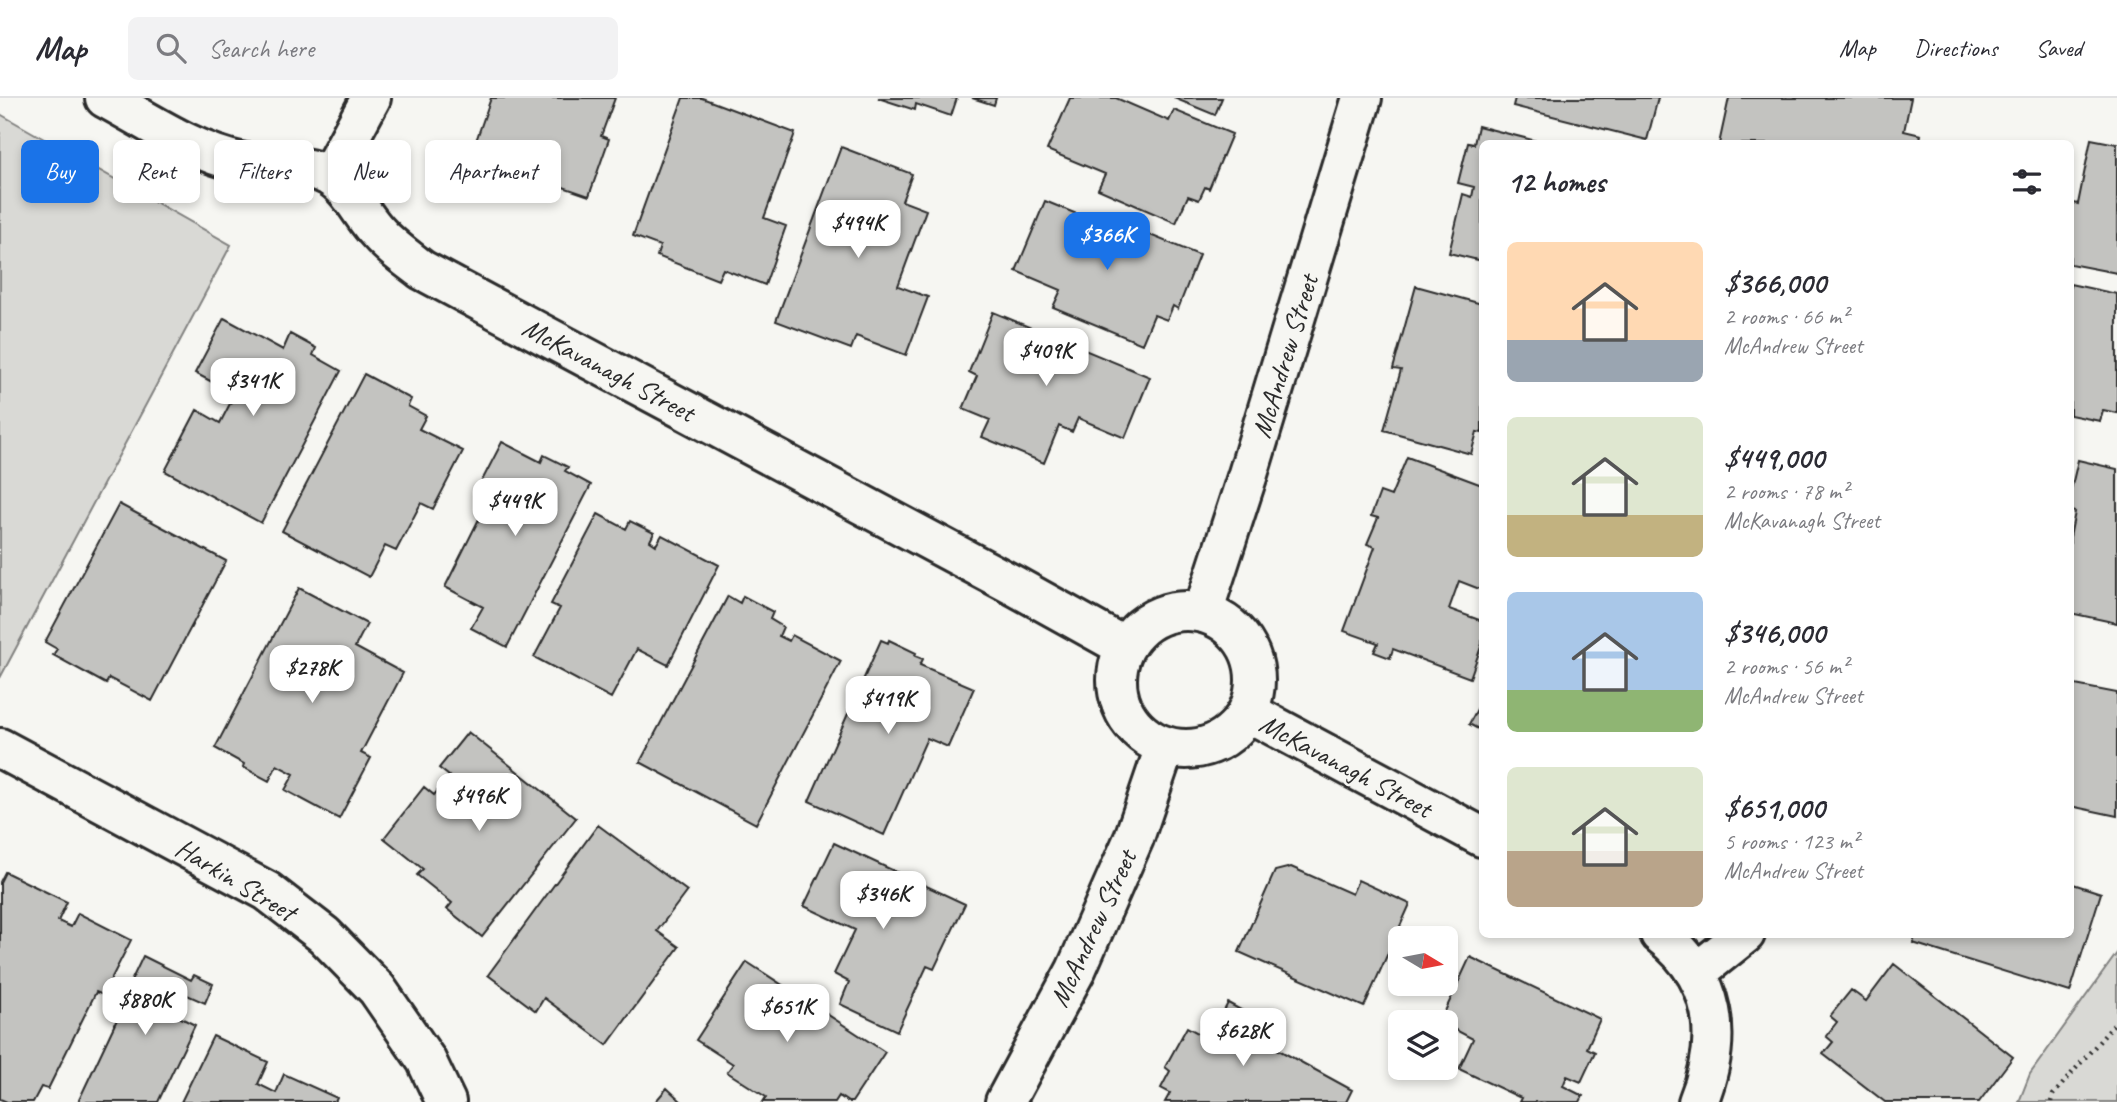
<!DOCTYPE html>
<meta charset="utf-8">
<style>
body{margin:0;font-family:Caveat,sans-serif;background:#f2f2f3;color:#2b2b33;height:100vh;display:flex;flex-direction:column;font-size:26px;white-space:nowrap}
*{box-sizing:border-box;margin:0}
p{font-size:23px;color:#7c7c81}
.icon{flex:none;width:38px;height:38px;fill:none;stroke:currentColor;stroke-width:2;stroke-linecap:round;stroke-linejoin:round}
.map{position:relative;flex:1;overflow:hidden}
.side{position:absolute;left:1479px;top:42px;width:595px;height:798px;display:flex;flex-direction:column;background:#fff;border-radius:10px;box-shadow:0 4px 10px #0003}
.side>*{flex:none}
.top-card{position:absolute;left:21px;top:42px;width:665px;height:63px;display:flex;gap:14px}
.needle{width:46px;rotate:100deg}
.tools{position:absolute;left:1388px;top:828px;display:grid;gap:14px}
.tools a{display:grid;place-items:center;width:70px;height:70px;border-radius:10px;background:#fff;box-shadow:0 4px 10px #0003;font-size:35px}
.price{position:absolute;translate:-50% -60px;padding:0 16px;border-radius:14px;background:#fff;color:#222;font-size:23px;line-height:46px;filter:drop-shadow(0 2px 4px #0008)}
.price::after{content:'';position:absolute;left:50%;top:42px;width:21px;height:16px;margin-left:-10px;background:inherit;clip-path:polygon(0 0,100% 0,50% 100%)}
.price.active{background:#1a73e8;color:#fff}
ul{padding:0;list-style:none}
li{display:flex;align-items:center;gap:21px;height:175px;padding:0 28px}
li span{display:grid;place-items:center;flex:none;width:196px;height:140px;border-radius:10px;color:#555}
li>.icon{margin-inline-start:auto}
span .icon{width:84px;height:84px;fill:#fffc;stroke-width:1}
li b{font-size:30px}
h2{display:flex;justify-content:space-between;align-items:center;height:84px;padding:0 28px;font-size:30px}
.tag{padding:0 24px;border-radius:10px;background:#fff;box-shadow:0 4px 10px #0003;font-size:24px;line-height:63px}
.tag.active{background:#1a73e8;color:#fff}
header{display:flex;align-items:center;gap:42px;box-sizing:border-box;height:98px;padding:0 35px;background:#fff;border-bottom:2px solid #e1e1e2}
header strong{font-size:33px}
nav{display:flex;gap:38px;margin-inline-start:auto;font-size:24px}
.search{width:490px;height:63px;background:#f2f2f3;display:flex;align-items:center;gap:18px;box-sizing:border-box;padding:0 24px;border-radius:10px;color:#7c7c81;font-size:26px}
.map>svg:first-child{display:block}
.green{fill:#d9d9d5;stroke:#828280;stroke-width:2}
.building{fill:#c3c3c0;stroke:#2b2b2b;stroke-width:2}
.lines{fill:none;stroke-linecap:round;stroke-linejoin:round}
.minor-casing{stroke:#2b2b2b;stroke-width:44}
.path{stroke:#2b2b2b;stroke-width:4.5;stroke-dasharray:2 5;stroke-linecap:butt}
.minor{stroke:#f6f6f2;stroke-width:38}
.labels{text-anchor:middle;stroke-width:5;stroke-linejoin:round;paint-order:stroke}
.street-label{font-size:28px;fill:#2b2b2b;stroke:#f6f6f2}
</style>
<header>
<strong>Map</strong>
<div class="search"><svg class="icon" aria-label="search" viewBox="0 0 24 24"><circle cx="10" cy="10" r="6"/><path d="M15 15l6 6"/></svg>Search here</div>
<nav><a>Map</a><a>Directions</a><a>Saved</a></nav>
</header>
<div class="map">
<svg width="2117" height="1004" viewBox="0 0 2117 1004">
<rect width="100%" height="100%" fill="#f6f6f2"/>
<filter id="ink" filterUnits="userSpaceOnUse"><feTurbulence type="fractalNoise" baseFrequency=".0143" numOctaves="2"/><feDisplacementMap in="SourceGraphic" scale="14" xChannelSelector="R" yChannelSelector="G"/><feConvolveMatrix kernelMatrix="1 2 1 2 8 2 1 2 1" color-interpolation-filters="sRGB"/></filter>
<g filter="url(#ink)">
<path class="green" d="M 0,16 L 231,147 L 0,580 Z
M 2117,855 L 2117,1004 L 2019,1004 L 2030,976 Z"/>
<path class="building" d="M 491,0 L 615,0 L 601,38 L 609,41 L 589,98 L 511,71 L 509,76 L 469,63 Z
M 683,0 L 702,0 L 795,35 L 764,120 L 786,128 L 765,187 L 723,171 L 718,182 L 657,158 L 660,148 L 633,138 Z
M 878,0 L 957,0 L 951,18 L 916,6 L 915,12 Z
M 972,0 L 996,0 L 994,7 Z
M 1070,0 L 1116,0 L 1169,23 L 1174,12 L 1232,36 L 1209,91 L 1205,89 L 1199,102 L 1188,98 L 1176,125 L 1098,91 L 1105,76 L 1047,52 Z
M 1174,0 L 1222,0 L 1215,17 Z
M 1515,0 L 1658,0 L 1647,42 L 1513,8 Z
M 1729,0 L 1911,0 L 1904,33 L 1921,37 L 1919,46 L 1719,46 Z
M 1478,28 L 1548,46 L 1482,46 L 1482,163 L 1449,155 L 1463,96 L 1472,99 L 1474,89 L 1458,85 L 1468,45 L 1474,46 Z
M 2091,41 L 2117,46 L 2117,175 L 2070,166 L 2070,104 L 2078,106 Z
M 841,49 L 912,76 L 902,103 L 926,112 L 898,188 L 928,199 L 906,257 L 856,238 L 851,251 L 776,223 Z
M 1045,103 L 1135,140 L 1138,132 L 1199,157 L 1178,211 L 1173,208 L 1167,222 L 1154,217 L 1142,246 L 1053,209 L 1061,192 L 1016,173 Z
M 2070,186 L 2117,196 L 2117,315 L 2103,312 L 2100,323 L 2070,317 Z
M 1416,188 L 1482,206 L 1482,335 L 1477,334 L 1471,356 L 1384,332 L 1401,272 L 1393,271 Z
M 993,214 L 1150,279 L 1125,340 L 1078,320 L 1072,334 L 1059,328 L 1044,365 L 982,339 L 990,322 L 963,311 L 977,278 L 969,274 Z
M 224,220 L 283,252 L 290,236 L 316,250 L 313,257 L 341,273 L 261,425 L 165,373 L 197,312 L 220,325 L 235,296 L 195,275 Z
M 364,276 L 411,301 L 408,308 L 426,318 L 419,331 L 463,353 L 433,411 L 421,405 L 396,453 L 385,448 L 369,479 L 282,433 Z
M 502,344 L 541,364 L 544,357 L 568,369 L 565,373 L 591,387 L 507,549 L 471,530 L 483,509 L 445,489 L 487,405 L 474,398 Z
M 1407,359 L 1482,387 L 1482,492 L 1459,483 L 1449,511 L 1482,523 L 1482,546 L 1470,580 L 1393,551 L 1390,560 L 1374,554 L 1378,545 L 1344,533 L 1375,449 L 1367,446 L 1378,420 L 1371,418 L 1380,394 L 1391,398 Z
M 2078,362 L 2117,371 L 2117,525 L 2070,515 L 2070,439 L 2075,414 L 2070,413 L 2070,396 Z
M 119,406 L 226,463 L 152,603 L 109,580 L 106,586 L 53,557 L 57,551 L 45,544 Z
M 598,416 L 626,431 L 630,423 L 654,435 L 650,443 L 656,447 L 662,437 L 719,467 L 668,567 L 637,551 L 611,600 L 534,559 L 560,510 L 551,506 Z
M 299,490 L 367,526 L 355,549 L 403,575 L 361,655 L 371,660 L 339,721 L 285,692 L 294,676 L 277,667 L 269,683 L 243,669 L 244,666 L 215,650 Z
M 728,498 L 740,505 L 743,498 L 773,514 L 770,521 L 783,529 L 779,538 L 789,543 L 792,537 L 841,563 L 756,726 L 640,664 Z
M 881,542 L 888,545 L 889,542 L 916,555 L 915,558 L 923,561 L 920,567 L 974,590 L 948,649 L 927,640 L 884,737 L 809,703 Z
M 2070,586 L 2117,595 L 2117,718 L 2070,708 Z
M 1482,602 L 1482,633 L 1469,626 Z
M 468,634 L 576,720 L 482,839 L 447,811 L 452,805 L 417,777 L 423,771 L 384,740 L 424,689 L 434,697 L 449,678 L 439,670 Z
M 598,727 L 687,793 L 657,833 L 679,849 L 607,947 L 544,900 L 536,913 L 488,877 Z
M 834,745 L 965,806 L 934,871 L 927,868 L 897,933 L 840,906 L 849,884 L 834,876 L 855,832 L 804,808 Z
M 1291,769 L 1352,796 L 1358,782 L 1410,806 L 1364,909 L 1239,854 L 1275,773 Z
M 5,774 L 67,804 L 58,823 L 71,829 L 78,815 L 131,842 L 103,897 L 96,894 L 48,991 L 41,989 L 33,1004 L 7,1004 L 0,1001 L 0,784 Z
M 2070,785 L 2101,795 L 2070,894 L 1913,845 L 1916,836 L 2070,836 Z
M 143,858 L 191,882 L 194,877 L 213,886 L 205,905 L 185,896 L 175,917 L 195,927 L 158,1004 L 78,1004 L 120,915 L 117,913 Z
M 1470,859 L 1600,921 L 1587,950 L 1595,954 L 1581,984 L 1567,978 L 1563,988 L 1583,998 L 1580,1004 L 1519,1004 L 1521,1000 L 1459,971 L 1473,941 L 1446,927 L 1446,924 L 1440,924 Z
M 747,864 L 885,954 L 852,1004 L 848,1004 L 839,998 L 835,1004 L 763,1004 L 766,999 L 727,974 L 733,966 L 696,942 Z
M 1894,866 L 2013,959 L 1979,1004 L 1885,1004 L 1823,956 L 1833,944 L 1826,938 L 1837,924 L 1830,918 L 1851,892 L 1866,903 Z
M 1228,905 L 1274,930 L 1266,945 L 1352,992 L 1346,1004 L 1165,1004 L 1170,995 L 1161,990 L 1170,973 L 1165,969 L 1187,929 L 1209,941 Z
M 213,938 L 268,964 L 258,986 L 276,995 L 284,976 L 337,1000 L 335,1004 L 181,1004 Z
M 667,990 L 682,1004 L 655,1004 Z"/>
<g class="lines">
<defs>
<path id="minor" d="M 105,0 C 148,23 192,54 240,64 C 268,70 302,64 329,78 C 349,89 360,114 374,130 C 388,147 405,159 422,172 L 1015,488 L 1125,549
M 329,78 L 371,0
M1117 582a69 69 0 1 1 138 0a69 69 0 1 1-138 0Z
M 1203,514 L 1248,376 L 1362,0
M 1248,614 L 1482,739
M 0,650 L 267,793 L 324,837 L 377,891 L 426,962 L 446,1004
M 1660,836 C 1717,880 1724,940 1698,1004
M 1696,875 L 1745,836
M 1005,1004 L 1076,872 L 1134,740 L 1165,649"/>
</defs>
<use href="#minor" class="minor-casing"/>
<path class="path" d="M 2051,1004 L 2053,997 L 2117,923"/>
<use href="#minor" class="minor"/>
</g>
</g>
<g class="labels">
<g class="street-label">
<text transform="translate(1284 258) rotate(-73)" y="10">McAndrew Street</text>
<text transform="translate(609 271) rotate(28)" y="10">McKavanagh Street</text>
<text transform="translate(1346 667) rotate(28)" y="10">McKavanagh Street</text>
<text transform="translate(236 781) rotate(31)" y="10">Harkin Street</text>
<text transform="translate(1092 830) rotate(-65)" y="10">McAndrew Street</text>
</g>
</g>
</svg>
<div class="tools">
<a><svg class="needle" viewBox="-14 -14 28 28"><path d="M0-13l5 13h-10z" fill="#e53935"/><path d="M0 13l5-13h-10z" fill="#7c7c81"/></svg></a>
<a><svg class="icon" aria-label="layers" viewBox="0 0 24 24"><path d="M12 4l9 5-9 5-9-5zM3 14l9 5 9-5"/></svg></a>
</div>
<b class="price" style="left:858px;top:162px">$494K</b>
<b class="price active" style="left:1107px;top:174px">$366K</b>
<b class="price" style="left:1046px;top:290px">$409K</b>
<b class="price" style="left:253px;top:320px">$341K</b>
<b class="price" style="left:515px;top:440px">$449K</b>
<b class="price" style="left:312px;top:607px">$278K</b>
<b class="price" style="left:888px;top:638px">$419K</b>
<b class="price" style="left:479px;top:735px">$496K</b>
<b class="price" style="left:883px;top:833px">$346K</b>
<b class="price" style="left:145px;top:939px">$880K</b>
<b class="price" style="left:787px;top:946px">$651K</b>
<b class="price" style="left:1243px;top:970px">$628K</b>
<div class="top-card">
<a class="tag active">Buy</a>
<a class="tag">Rent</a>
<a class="tag">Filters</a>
<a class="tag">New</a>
<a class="tag">Apartment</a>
</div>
<section class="side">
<h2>12 homes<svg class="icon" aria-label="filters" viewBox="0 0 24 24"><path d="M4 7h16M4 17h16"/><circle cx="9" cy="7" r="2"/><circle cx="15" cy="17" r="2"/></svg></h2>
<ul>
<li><span style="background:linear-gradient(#ffd9b3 70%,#9aa5b1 0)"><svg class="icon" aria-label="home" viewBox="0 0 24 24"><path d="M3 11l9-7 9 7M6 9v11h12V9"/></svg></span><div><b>$366,000</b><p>2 rooms · 66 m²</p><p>McAndrew Street</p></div></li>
<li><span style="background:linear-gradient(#dfe7d0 70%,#c2b280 0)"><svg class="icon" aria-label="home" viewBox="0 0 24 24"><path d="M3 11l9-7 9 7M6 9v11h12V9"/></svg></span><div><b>$449,000</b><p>2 rooms · 78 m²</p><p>McKavanagh Street</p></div></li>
<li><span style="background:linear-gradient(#a9c7e8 70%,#8fb573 0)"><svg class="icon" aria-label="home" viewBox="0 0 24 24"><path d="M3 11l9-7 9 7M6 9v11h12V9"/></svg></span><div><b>$346,000</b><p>2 rooms · 56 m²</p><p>McAndrew Street</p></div></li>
<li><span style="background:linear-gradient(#dfe7d0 60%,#b9a48a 0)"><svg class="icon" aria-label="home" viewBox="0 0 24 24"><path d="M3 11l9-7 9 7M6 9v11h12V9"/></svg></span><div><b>$651,000</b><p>5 rooms · 123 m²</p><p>McAndrew Street</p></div></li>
</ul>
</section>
</div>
